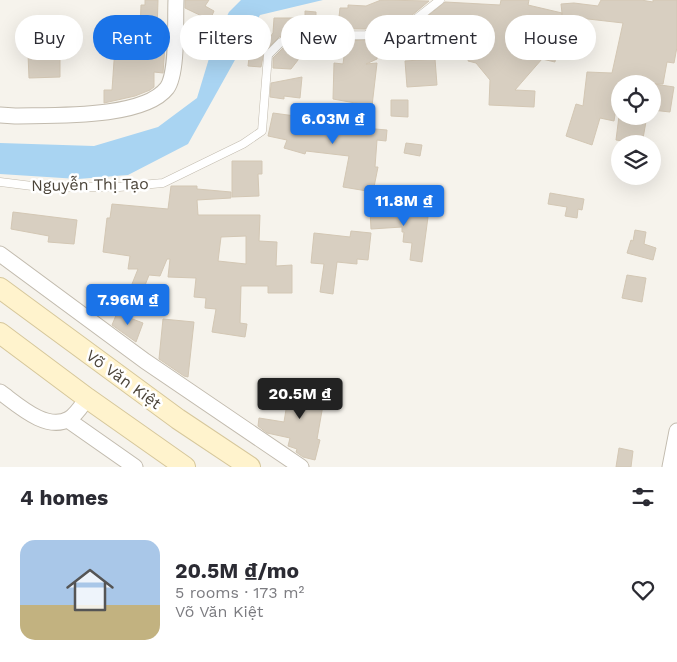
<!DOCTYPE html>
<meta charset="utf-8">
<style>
body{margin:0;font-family:"Work Sans",sans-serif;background:#f2f2f3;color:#2b2b33;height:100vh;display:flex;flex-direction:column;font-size:19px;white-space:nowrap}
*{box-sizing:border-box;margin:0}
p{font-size:16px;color:#7c7c81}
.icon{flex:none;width:28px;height:28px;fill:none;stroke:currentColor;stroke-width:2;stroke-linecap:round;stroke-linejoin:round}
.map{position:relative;height:467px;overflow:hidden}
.panel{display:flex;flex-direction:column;background:#fff;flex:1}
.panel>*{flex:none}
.hud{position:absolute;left:15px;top:15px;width:648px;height:45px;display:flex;gap:10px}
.controls{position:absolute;left:611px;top:75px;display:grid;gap:10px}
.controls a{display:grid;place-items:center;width:50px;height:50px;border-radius:50%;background:#fff;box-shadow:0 5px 20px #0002;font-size:25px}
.price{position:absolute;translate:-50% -42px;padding:0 11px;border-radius:5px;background:#1a73e8;color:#fff;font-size:16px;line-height:32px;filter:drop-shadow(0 1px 2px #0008)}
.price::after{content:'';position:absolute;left:50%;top:30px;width:15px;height:11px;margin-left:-8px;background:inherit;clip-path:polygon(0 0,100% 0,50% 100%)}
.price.on{background:#222;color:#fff}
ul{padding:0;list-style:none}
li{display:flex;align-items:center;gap:15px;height:125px;padding:0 20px}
li span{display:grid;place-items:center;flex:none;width:140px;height:100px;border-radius:15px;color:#555}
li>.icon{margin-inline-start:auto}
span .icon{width:60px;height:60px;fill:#fffc;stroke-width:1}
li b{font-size:21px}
h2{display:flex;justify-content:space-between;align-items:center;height:60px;padding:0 20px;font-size:21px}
.tag{padding:0 18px;border-radius:22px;background:#fff;box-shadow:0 5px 20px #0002;font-size:18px;line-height:45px}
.tag.on{background:#1a73e8;color:#fff}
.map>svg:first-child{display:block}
.water{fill:#a9d4f2}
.building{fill:#d8cfc1;stroke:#d3c7b4;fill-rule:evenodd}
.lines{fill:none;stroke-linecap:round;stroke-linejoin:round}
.lane-casing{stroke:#c2bbae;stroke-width:9}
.street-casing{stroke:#c2bbae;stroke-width:17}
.secondary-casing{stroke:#d6c79b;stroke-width:22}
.lane{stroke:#fff;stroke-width:8}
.street{stroke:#fff;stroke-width:15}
.secondary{stroke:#fff3cd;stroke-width:20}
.labels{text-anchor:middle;stroke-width:5;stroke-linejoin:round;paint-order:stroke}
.street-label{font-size:16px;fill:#4b4439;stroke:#fff}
</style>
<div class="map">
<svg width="677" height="467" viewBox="0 0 677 467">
<rect width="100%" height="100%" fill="#f6f3ec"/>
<path class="water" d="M 241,0 L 323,0 L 260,15 L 188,144 L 128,175 L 78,179 L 0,174 L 0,143 L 94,146 L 158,127 L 197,98 L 214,42 L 229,12 Z"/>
<path class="building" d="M 145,0 L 158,0 L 157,31 L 166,32 L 163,73 L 154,72 L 154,87 L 150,90 L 135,96 L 104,103 L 104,90 L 112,90 L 115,47 L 121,47 L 122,30 L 140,31 L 141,5 L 145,5 Z
M 185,0 L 209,0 L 205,6 L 214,11 L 210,20 L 185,8 Z
M 381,0 L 429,1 L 405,21 L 365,29 L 314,28 L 314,30 L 300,31 L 279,37 L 264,52 L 261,67 L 248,66 L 251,42 L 266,43 L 273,33 L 274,18 L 305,18 L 305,11 L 316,12 L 316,16 L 339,17 L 340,8 L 348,8 L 348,5 L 366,6 Z
M 501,0 L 529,0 L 528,5 L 562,13 L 561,4 L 574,3 L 598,6 L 601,0 L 641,0 L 653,2 L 653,0 L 677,0 L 677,47 L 674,63 L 667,62 L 663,84 L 620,84 L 614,121 L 600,118 L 592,145 L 566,136 L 576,104 L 583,106 L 587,72 L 612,73 L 623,23 L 562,16 L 562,13 L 555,62 L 542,59 L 515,90 L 535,91 L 534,107 L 489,105 L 490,80 L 476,63 L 468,61 L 469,57 L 431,57 L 424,36 L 393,51 L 393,42 L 379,41 L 377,59 L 366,64 L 377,63 L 372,106 L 333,99 L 334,63 L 343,64 L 346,41 L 367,40 L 409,31 L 445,2 L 500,5 Z
M 301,42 L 301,49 L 305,51 L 291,69 L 273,68 L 273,58 L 284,47 Z
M 41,48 L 68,48 L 68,58 L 60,59 L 60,77 L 29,78 L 28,54 L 41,54 Z
M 435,59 L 437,85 L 407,87 L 405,61 Z
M 302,77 L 300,98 L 284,96 L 284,99 L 270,97 L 271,83 Z
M 654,84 L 674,87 L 670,112 L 652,110 Z
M 391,100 L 408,100 L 408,117 L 391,116 Z
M 273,113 L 347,123 L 347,125 L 363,126 L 363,128 L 387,130 L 386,141 L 377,140 L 375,167 L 378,167 L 373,192 L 343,187 L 349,156 L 306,151 L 305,154 L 284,148 L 287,140 L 268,136 Z
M 619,116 L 647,116 L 642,144 L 616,140 Z
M 406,143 L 422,145 L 420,156 L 404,153 Z
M 232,161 L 262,161 L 262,174 L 258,174 L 259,196 L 232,197 Z
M 171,186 L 197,186 L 197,189 L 231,192 L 231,198 L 197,200 L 198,215 L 260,215 L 259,241 L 277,242 L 276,266 L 292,265 L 292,293 L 268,293 L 268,286 L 241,286 L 240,323 L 247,324 L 245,337 L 212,332 L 216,309 L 205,308 L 206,298 L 194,297 L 196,278 L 168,277 L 170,259 L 167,259 L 160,276 L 149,275 L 142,293 L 130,289 L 138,269 L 128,269 L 130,256 L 103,252 L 107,218 L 110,218 L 112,204 L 168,209 ZM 246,236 L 246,264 L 218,261 L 221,237 Z
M 550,193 L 584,199 L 582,210 L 578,209 L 577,218 L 565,216 L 567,207 L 548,204 Z
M 409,208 L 409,213 L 428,217 L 422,262 L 410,260 L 412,243 L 403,242 L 404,232 L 402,232 L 402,227 L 371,229 L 370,210 Z
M 13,212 L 77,220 L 74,244 L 48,242 L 49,236 L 11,229 Z
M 635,230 L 646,232 L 644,244 L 656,248 L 653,260 L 627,253 L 631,240 L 633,241 Z
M 351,231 L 371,233 L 368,260 L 357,259 L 357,264 L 337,262 L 333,294 L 320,292 L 324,264 L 311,263 L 314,233 L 350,237 Z
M 627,275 L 646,278 L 642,302 L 622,298 Z
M 117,313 L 143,323 L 136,342 L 112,325 Z
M 163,319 L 194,322 L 188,377 L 184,376 L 159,359 Z
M 295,383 L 326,388 L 317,439 L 320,440 L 315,460 L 303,457 L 296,452 L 297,449 L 288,446 L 290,438 L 267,433 L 258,426 L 259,418 L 284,422 L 288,397 L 293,398 Z
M 619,448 L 633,451 L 631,467 L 616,467 Z"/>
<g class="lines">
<defs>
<path id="lane" d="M 0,182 L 40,187 L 119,187 L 163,183 L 243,144 L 262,131 L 268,55 L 281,42 L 301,36 L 366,35 L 407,26 L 440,0"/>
<path id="street" d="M 0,115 L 15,116 C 52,115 143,119 167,88 C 178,73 175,20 176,0
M 0,254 L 145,361 L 301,467
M 0,392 C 17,404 46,432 69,419 C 77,414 82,405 87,398
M 68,420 L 135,467
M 670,467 L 677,431"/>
<path id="secondary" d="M 0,288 L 178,419 L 250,467
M 0,333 L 87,398 L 185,467"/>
</defs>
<use href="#lane" class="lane-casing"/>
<use href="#street" class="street-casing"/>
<use href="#secondary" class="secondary-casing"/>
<use href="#lane" class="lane"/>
<use href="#street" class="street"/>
<use href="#secondary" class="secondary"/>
</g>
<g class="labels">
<g class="street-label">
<text transform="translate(90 184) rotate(-1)" y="6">Nguyễn Thị Tạo</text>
<text transform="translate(124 379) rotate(36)" y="6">Võ Văn Kiệt</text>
</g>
</g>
</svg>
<div class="controls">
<a><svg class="icon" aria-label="locate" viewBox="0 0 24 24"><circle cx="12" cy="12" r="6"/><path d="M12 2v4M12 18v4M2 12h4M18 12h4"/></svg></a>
<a><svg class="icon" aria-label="layers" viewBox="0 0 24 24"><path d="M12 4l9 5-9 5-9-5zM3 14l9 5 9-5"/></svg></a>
</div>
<b class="price" style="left:333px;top:145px">6.03M ₫</b>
<b class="price" style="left:404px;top:227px">11.8M ₫</b>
<b class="price" style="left:128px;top:326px">7.96M ₫</b>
<b class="price on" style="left:300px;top:420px">20.5M ₫</b>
<div class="hud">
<a class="tag">Buy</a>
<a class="tag on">Rent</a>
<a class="tag">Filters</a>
<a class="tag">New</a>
<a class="tag">Apartment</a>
<a class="tag">House</a>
</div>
</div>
<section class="panel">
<h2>4 homes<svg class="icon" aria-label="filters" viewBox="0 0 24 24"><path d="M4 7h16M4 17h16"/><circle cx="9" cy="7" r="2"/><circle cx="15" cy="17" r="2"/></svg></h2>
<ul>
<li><span style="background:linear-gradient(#a9c7e8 65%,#c2b280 0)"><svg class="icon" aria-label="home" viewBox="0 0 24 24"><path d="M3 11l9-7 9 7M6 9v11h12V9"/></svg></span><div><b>20.5M ₫/mo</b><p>5 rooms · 173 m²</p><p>Võ Văn Kiệt</p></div><svg class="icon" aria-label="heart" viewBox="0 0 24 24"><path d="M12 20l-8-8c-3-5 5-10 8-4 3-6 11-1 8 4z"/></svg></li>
</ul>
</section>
